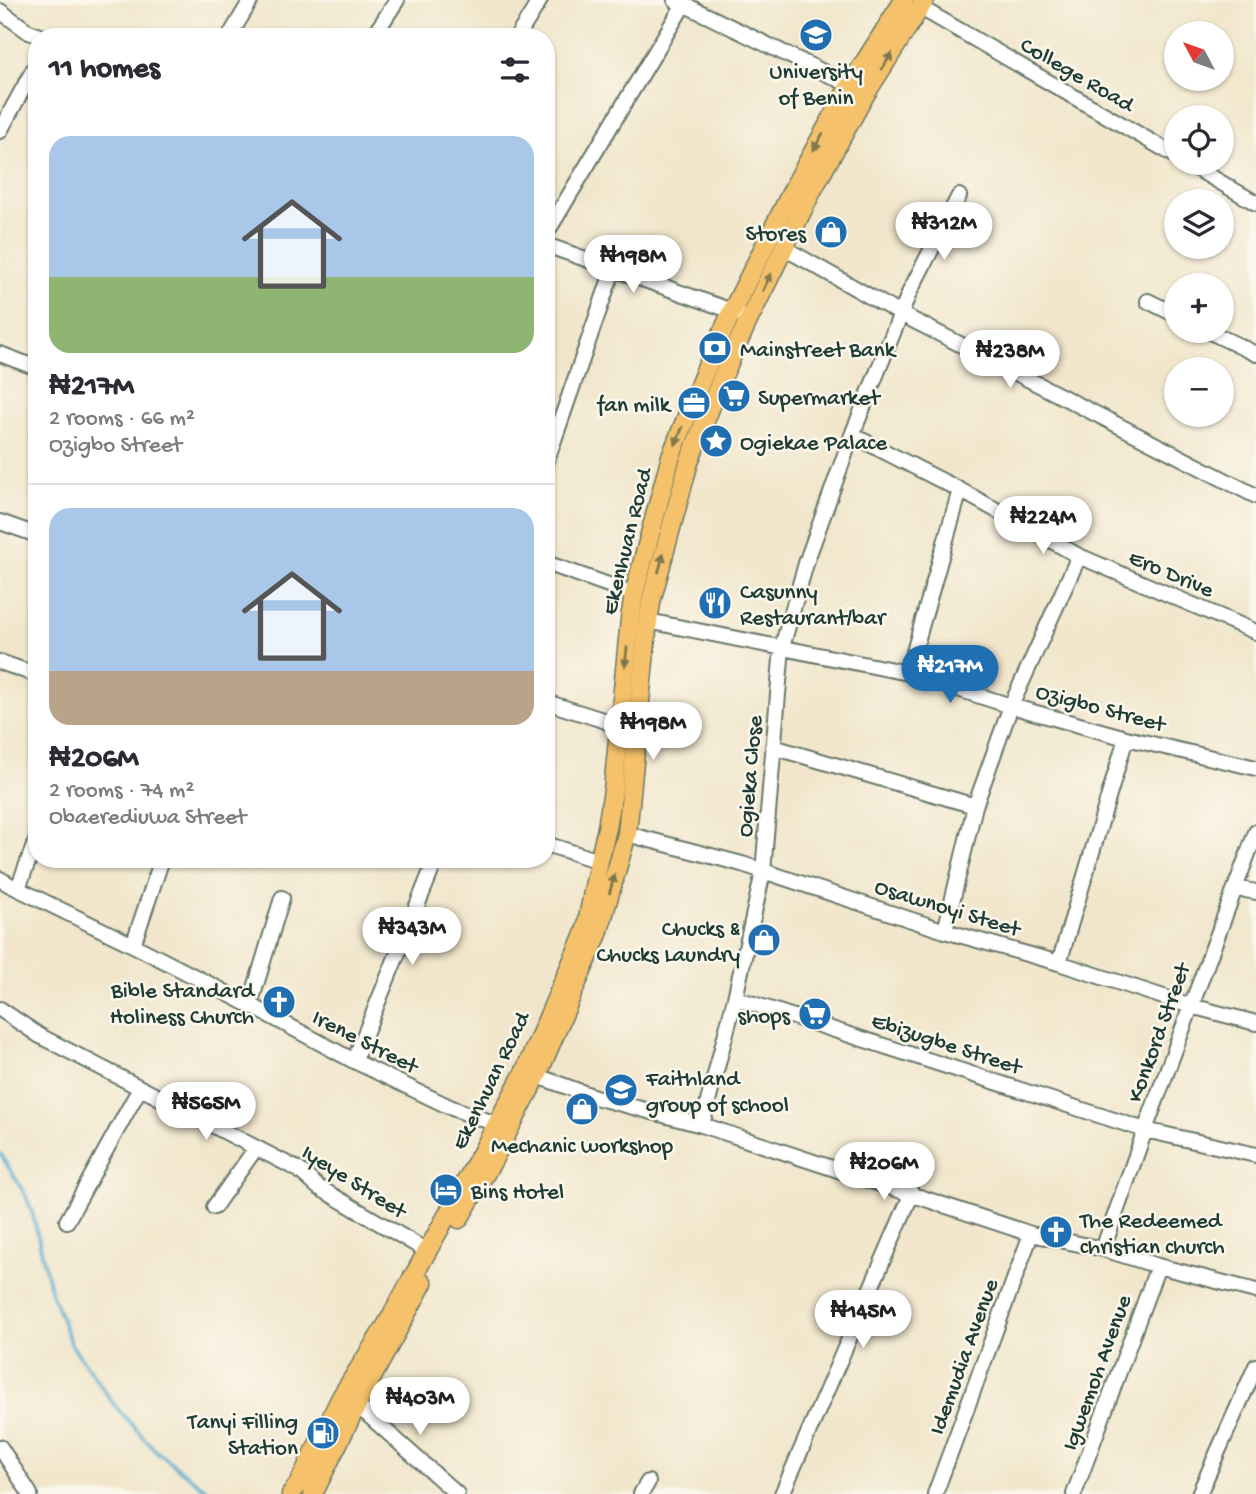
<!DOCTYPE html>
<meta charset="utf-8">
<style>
body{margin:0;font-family:"Gochi Hand",sans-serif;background:#f7f7f7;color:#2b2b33;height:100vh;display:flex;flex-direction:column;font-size:26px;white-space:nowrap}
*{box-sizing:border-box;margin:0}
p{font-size:23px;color:#7c7c81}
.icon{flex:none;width:38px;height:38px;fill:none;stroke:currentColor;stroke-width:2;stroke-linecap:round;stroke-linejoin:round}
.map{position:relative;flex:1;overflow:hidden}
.sheet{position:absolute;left:28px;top:28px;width:527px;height:840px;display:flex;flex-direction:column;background:#fff;border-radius:28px;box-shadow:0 2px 5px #0004}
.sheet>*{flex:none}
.needle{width:46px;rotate:311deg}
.controls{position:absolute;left:1164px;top:21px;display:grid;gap:14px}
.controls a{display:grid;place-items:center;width:70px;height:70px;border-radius:50%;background:#fff;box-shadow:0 2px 5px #0004;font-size:35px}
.price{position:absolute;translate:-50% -60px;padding:0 16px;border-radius:24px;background:#fff;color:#222;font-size:23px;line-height:46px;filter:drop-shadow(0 2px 4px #0008)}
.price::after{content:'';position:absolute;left:50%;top:42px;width:21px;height:16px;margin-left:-10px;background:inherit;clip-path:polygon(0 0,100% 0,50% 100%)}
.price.selected{background:#1f6fb2;color:#fff}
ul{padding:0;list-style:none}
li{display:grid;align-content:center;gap:14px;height:371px;padding:0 21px}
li+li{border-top:2px solid #e1e1e2}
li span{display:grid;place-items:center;height:217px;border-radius:21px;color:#555}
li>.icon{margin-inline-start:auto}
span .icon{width:126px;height:126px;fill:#fffc;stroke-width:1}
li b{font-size:30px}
h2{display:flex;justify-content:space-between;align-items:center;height:84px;padding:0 21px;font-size:30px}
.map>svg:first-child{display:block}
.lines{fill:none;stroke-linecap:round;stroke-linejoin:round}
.stream{stroke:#4ea9cc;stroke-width:3.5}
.minor-casing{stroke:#687869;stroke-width:18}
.major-casing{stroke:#687869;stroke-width:21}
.minor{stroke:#fff;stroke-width:14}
.major{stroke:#f5c16b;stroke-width:18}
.oneway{fill:#7f784d}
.labels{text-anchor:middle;stroke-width:5;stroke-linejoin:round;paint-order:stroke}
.poi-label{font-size:23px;fill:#1f3d34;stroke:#fbf7ec;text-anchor:start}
.street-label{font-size:23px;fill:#1f3d34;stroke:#fbf7ec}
</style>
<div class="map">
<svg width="1256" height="1494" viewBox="0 0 1256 1494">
<rect width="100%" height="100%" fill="#fbf7ec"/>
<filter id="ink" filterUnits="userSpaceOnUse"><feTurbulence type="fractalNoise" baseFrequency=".0143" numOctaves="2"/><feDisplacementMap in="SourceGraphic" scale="14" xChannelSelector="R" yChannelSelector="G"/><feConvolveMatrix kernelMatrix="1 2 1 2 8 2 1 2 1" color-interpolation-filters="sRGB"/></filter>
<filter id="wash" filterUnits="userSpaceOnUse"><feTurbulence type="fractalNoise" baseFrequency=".00686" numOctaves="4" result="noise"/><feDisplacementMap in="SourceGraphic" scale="28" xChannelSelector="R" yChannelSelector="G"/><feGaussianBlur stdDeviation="1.57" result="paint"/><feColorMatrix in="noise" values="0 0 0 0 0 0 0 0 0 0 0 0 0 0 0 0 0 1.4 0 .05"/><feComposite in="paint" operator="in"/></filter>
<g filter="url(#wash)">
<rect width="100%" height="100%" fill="#f1e6cb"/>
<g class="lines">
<path class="stream" d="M 0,1153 L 26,1196 L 33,1215 L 50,1289 L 71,1344 L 116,1407 L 156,1451 L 212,1494"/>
</g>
</g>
<g filter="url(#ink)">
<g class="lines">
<defs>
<path id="minor" d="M 675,0 L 850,85
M 921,8 L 1176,156
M 0,11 L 29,32 L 42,37
M 229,37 L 251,0
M 373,37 L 397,0
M 517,37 L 540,0
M 0,131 L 37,63
M 1187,163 L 1256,203
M 546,234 L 684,4
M 546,245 L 732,311 L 749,319
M 784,248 L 901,314 L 1256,496
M 1148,301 L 1176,315
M 1208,331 L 1256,354
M 0,354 L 37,368
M 852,435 L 960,490 L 1079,556 L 1256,632
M 546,463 L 613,270
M 0,522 L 37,535
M 546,563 L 634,594
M 648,621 L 908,673 L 1011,706 L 1126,738 L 1256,768
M 0,662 L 37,675
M 908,673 L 960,490
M 546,702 L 606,721 L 619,729
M 773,747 L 975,806
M 627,834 L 742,864 L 945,931 L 1059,963 L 1191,1006 L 1256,1023
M 546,844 L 599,861
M 0,879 L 10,885 L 133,945 L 250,1005 L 354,1061 L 452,1108 L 507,1128
M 18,888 L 37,838
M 1235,888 L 1256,892
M 945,931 L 975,806 L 1011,706 L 1079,556
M 133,945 L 162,859
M 1059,963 L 1126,738
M 735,998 L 1145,1130 L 1256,1155
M 250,1005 L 282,898
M 0,1009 L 40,1036 L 299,1170 L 318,1187 L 427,1251
M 354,1061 L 436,859
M 529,1073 L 595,1097 L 702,1125 L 1031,1234 L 1103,1249 L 1158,1266 L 1256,1291
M 702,1125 L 735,998 L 763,872 L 782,647 L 807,560 L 852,435 L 910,291 L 959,196
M 214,1207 L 256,1148
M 67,1221 L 140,1088
M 1103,1249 L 1145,1130 L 1256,832
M 357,1405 L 457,1494
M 0,1447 L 30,1494
M 641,1494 L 648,1482
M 782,1494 L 912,1193
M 935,1494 L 1031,1234
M 1074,1494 L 1158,1266
M 1199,1494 L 1256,1366"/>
<path id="major" d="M 459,1219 L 493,1160 L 537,1076 L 598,934 L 627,834 L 648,621 L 652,598 L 689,462 L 722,378 L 749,319 L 812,191 L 865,95 L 925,0
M 291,1494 L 299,1483 L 341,1397 L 387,1324 L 481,1154 L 525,1071 L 586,929 L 599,861 L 607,828 L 613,790 L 630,619 L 634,594 L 671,456 L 705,371 L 732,311 L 796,183 L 850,85 L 904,0
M 313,1494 L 357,1405 L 423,1283"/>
</defs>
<use href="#minor" class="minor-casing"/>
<use href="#major" class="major-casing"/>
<use href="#minor" class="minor"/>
<use href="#major" class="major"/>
</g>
<defs><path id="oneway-solid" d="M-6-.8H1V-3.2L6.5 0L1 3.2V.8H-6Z" transform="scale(1.75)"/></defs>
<g class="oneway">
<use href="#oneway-solid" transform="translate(887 61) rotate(-58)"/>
<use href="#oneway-solid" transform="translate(818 142) rotate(119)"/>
<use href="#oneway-solid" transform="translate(767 282) rotate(-64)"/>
<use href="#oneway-solid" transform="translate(679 436) rotate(112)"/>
<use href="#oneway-solid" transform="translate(661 563) rotate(-75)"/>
<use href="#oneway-solid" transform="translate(626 657) rotate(96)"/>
<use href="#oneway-solid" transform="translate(612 884) rotate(-75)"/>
</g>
</g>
<defs>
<symbol id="university-disc" viewBox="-11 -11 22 22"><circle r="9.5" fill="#1f6fb2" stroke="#fbf7ec"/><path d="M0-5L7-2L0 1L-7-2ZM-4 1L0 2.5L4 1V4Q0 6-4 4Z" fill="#fff"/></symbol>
<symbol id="shop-disc" viewBox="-11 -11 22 22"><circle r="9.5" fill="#1f6fb2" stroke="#fbf7ec"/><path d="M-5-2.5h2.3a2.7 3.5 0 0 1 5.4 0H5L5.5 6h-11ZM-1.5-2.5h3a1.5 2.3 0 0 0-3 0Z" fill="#fff"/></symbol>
<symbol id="bank-disc" viewBox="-11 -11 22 22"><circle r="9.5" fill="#1f6fb2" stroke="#fbf7ec"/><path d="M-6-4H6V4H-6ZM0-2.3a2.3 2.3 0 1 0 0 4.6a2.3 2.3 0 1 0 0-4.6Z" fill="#fff"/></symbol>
<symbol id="supermarket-disc" viewBox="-11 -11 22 22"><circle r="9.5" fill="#1f6fb2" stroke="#fbf7ec"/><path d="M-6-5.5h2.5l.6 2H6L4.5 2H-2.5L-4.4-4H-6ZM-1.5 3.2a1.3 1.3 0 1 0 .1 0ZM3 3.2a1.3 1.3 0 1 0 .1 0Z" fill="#fff"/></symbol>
<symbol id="office-disc" viewBox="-11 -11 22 22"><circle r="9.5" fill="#1f6fb2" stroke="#fbf7ec"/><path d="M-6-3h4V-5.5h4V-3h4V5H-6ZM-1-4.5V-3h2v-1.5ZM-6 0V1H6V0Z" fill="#fff"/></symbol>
<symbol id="sight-disc" viewBox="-11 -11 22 22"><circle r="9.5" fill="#1f6fb2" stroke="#fbf7ec"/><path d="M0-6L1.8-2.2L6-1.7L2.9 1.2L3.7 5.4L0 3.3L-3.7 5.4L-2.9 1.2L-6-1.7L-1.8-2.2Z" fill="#fff"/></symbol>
<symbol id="restaurant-disc" viewBox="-11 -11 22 22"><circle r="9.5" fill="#1f6fb2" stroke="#fbf7ec"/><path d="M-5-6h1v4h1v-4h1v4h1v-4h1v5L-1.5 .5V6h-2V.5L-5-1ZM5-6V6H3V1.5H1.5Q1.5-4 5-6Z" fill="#fff"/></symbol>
<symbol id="church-disc" viewBox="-11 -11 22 22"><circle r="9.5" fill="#1f6fb2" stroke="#fbf7ec"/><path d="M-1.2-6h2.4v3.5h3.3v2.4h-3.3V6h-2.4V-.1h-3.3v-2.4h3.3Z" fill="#fff"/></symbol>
<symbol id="school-disc" viewBox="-11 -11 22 22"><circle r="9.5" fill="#1f6fb2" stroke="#fbf7ec"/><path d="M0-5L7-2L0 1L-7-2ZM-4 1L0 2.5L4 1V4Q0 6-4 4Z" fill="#fff"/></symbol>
<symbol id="hotel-disc" viewBox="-11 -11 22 22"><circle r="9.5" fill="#1f6fb2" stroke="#fbf7ec"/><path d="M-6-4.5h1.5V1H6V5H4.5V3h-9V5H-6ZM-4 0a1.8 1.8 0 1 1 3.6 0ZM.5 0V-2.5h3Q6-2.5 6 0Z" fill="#fff"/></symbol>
<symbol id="fuel-disc" viewBox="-11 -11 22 22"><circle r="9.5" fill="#1f6fb2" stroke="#fbf7ec"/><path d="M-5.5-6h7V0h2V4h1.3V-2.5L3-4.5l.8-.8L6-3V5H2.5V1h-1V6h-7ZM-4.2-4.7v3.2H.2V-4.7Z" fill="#fff"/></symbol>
</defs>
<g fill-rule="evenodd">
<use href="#university-disc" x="797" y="16" width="38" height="38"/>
<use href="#shop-disc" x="812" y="213" width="38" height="38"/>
<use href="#bank-disc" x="696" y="329" width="38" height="38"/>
<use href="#supermarket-disc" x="715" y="377" width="38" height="38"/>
<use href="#office-disc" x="675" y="384" width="38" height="38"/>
<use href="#sight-disc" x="697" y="422" width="38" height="38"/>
<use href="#restaurant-disc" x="696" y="584" width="38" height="38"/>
<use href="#shop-disc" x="745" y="921" width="38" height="38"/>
<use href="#church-disc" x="260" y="983" width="38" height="38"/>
<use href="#supermarket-disc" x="796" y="995" width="38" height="38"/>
<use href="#school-disc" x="602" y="1071" width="38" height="38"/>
<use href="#shop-disc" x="563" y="1090" width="38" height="38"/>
<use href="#hotel-disc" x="427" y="1171" width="38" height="38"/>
<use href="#church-disc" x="1037" y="1213" width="38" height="38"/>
<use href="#fuel-disc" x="304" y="1414" width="38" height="38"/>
</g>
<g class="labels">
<g class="poi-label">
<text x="816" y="78" text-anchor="middle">University<tspan x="816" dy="26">of Benin</tspan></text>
<text x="806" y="240" text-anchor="end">Stores</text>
<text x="740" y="356">Mainstreet Bank</text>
<text x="758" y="404">Supermarket</text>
<text x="670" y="411" text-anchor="end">fan milk</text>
<text x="740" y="449">Ogiekae Palace</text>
<text x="740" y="598">Casunny<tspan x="740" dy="26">Restaurant/bar</tspan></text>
<text x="740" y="935" text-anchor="end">Chucks &amp;<tspan x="740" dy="26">Chucks Laundry</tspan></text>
<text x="254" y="997" text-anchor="end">Bible Standard<tspan x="254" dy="26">Holiness Church</tspan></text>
<text x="790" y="1022" text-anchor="end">shops</text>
<text x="646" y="1085">Faithland<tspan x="646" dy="26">group of school</tspan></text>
<text x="582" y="1152" text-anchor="middle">Mechanic workshop</text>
<text x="471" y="1198">Bins Hotel</text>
<text x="1080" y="1227">The Redeemed<tspan x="1080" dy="26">christian church</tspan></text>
<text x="298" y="1428" text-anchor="end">Tanyi Filling<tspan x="298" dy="26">Station</tspan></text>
</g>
<g class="street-label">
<text transform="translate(1078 73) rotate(30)" y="8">College Road</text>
<text transform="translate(625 541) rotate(-76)" y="8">Ekenhuan Road</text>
<text transform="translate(1172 572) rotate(23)" y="8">Ero Drive</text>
<text transform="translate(1101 706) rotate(15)" y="8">Ozigbo Street</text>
<text transform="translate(748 776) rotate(-85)" y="8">Ogieka Close</text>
<text transform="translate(948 906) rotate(17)" y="8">Osawnoyi Steet</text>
<text transform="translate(1157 1032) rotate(-70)" y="8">Konkord Street</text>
<text transform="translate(366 1040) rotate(27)" y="8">Irene Street</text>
<text transform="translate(947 1042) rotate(18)" y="8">Ebizugbe Street</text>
<text transform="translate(489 1080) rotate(-64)" y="8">Ekenhuan Road</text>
<text transform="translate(355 1180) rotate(32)" y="8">Iyeye Street</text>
<text transform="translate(962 1356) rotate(-70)" y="8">Idemudia Avenue</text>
<text transform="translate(1095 1372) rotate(-70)" y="8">Igwemoh Avenue</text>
</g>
</g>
</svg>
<div class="controls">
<a><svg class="needle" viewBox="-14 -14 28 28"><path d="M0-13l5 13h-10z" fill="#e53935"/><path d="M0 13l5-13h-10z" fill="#7c7c81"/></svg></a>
<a><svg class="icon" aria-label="locate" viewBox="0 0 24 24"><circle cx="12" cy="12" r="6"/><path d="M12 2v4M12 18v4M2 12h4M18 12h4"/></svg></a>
<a><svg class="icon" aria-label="layers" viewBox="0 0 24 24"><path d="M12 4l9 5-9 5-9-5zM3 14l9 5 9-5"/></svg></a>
<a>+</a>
<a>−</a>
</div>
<b class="price" style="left:944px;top:262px">₦312M</b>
<b class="price" style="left:633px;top:295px">₦198M</b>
<b class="price" style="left:1010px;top:390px">₦238M</b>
<b class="price" style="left:1043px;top:556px">₦224M</b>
<b class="price selected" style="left:950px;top:705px">₦217M</b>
<b class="price" style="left:653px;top:762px">₦198M</b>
<b class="price" style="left:412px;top:967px">₦343M</b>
<b class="price" style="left:206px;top:1142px">₦565M</b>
<b class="price" style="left:884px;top:1202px">₦206M</b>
<b class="price" style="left:863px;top:1350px">₦145M</b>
<b class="price" style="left:420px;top:1437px">₦403M</b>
<section class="sheet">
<h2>11 homes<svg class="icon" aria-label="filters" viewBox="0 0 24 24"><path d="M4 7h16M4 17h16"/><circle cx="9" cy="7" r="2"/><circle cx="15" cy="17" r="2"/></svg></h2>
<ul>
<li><span style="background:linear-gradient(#a9c7e8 65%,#8fb573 0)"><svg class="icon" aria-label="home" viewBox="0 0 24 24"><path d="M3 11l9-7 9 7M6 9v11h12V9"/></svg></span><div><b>₦217M</b><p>2 rooms · 66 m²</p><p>Ozigbo Street</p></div></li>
<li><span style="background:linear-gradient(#a9c7e8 75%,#b9a48a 0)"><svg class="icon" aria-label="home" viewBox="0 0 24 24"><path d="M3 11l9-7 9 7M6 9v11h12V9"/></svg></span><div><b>₦206M</b><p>2 rooms · 74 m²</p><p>Obaerediuwa Street</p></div></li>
</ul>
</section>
</div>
